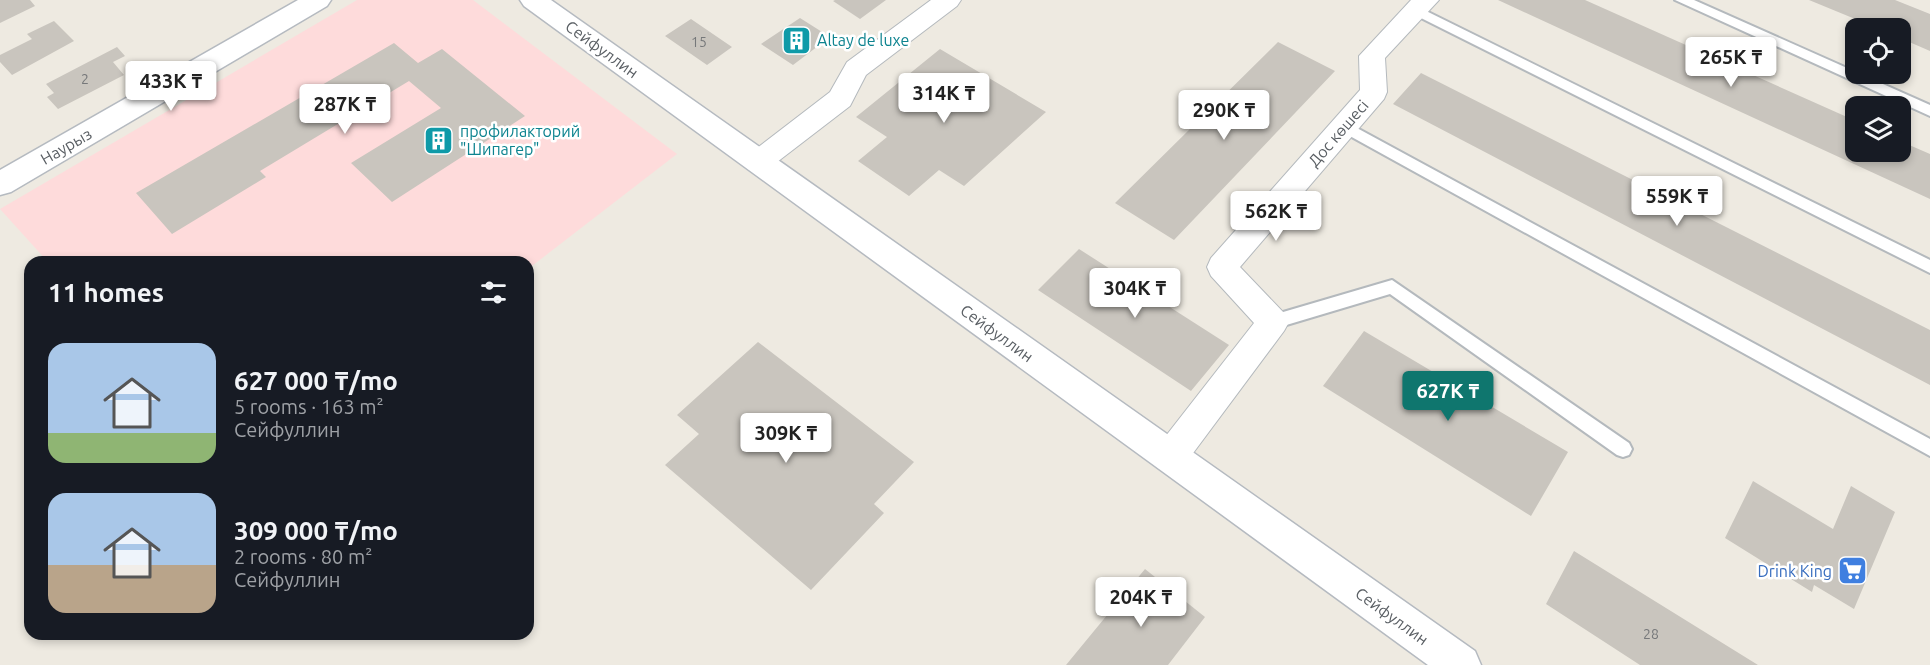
<!DOCTYPE html>
<meta charset="utf-8">
<style>
body{margin:0;font-family:Ubuntu,sans-serif;background:#242831;color:#f1f3f6;height:100vh;display:flex;flex-direction:column;font-size:22px;white-space:nowrap}
*{box-sizing:border-box;margin:0}
p{font-size:20px;color:#9ea1a6}
.icon{flex:none;width:33px;height:33px;fill:none;stroke:currentColor;stroke-width:2;stroke-linecap:round;stroke-linejoin:round}
.map{position:relative;flex:1;overflow:hidden}
.sheet{position:absolute;left:24px;top:256px;width:510px;height:384px;display:flex;flex-direction:column;background:#171b24;border-radius:18px;box-shadow:0 3px 9px #0003}
.sheet>*{flex:none}
.tools{position:absolute;left:1845px;top:18px;display:grid;gap:12px}
.tools a{display:grid;place-items:center;width:66px;height:66px;border-radius:12px;background:#171b24;box-shadow:0 3px 9px #0003;font-size:30px}
.price{position:absolute;translate:-50% -51px;padding:0 14px;border-radius:6px;background:#fff;color:#222;font-size:20px;line-height:39px;filter:drop-shadow(0 2px 3px #0008)}
.price::after{content:'';position:absolute;left:50%;top:36px;width:18px;height:14px;margin-left:-9px;background:inherit;clip-path:polygon(0 0,100% 0,50% 100%)}
.price.selected{background:#0f766e;color:#fff}
ul{padding:0;list-style:none}
li{display:flex;align-items:center;gap:18px;height:150px;padding:0 24px}
li span{display:grid;place-items:center;flex:none;width:168px;height:120px;border-radius:18px;color:#555}
li>.icon{margin-inline-start:auto}
span .icon{width:72px;height:72px;fill:#fffc;stroke-width:1}
li b{font-size:26px}
h2{display:flex;justify-content:space-between;align-items:center;height:72px;padding:0 24px;font-size:26px}
.map>svg:first-child{display:block}
.medical{fill:#fedbdb}
.building{fill:#c9c5be}
.lines{fill:none;stroke-linecap:round;stroke-linejoin:round}
.lane-casing{stroke:#b4b9bd;stroke-width:4}
.street-casing{stroke:#b4b9bd;stroke-width:2}
.secondary-casing{stroke:#b5bac0;stroke-width:3}
.lane{fill:#fff;fill-rule:evenodd}
.street{fill:#fff;fill-rule:evenodd}
.secondary{fill:#fff;fill-rule:evenodd}
.labels{text-anchor:middle;stroke-width:5;stroke-linejoin:round;paint-order:stroke}
.number-label{font-size:14px;fill:#76787a}
.culture-label{font-size:16px;fill:#0d838f;stroke:#fff;text-anchor:start}
.street-label{font-size:16px;fill:#5a5f64;stroke:#fff}
.shop-label{font-size:16px;fill:#366cbe;stroke:#fff;text-anchor:end}
</style>
<div class="map">
<svg width="1930" height="665" viewBox="0 0 1930 665">
<rect width="100%" height="100%" fill="#eeeae1"/>
<path class="medical" d="M 357,0 L 473,0 L 677,154 L 528,269 L 528,262 L 48,262 L 0,209 Z"/>
<path class="building" d="M 0,0 L 30,0 L 35,6 L 0,23 Z
M 835,0 L 886,0 L 860,19 L 833,1 Z
M 1498,0 L 1585,0 L 1856,121 L 1856,152 L 1900,152 L 1900,141 L 1930,154 L 1930,199 Z
M 1809,0 L 1895,0 L 1930,14 L 1930,51 L 1900,38 L 1900,28 L 1877,28 Z
M 800,18 L 830,37 L 793,65 L 761,44 Z
M 691,19 L 732,47 L 707,65 L 665,36 Z
M 54,21 L 74,41 L 12,75 L 0,62 L 0,55 L 32,39 L 27,34 Z
M 1278,42 L 1335,71 L 1174,240 L 1115,203 Z
M 394,43 L 418,63 L 442,49 L 525,116 L 392,202 L 351,163 L 441,108 L 409,81 L 260,171 L 266,177 L 172,234 L 136,193 Z
M 117,47 L 125,56 L 113,62 L 124,75 L 58,109 L 47,97 L 54,93 L 46,84 Z
M 940,49 L 1046,112 L 964,186 L 939,170 L 909,196 L 858,161 L 887,137 L 856,117 Z
M 1421,73 L 1930,330 L 1930,385 L 1393,104 Z
M 1079,249 L 1229,345 L 1191,391 L 1038,290 Z
M 1364,331 L 1568,452 L 1531,516 L 1323,386 Z
M 758,342 L 914,462 L 874,504 L 884,513 L 811,590 L 665,465 L 699,434 L 677,415 Z
M 1753,481 L 1833,529 L 1851,486 L 1895,512 L 1854,609 L 1814,585 L 1812,592 L 1725,538 Z
M 1574,551 L 1758,665 L 1640,665 L 1546,604 Z
M 1145,569 L 1205,617 L 1168,665 L 1066,665 Z"/>
<g class="lines">
<defs>
<path id="lane" d="M 1675,0 L 1694,0 L 1930,105 L 1930,116 Z
M 1416,6 L 1930,260 L 1930,273 L 1411,13 L 1409,10 Z
M 1344,121 L 1930,439 L 1930,456 L 1339,130 L 1337,126 L 1339,122 Z
M 1392,280 L 1629,443 L 1632,449 L 1629,455 L 1623,457 L 1617,455 L 1390,294 L 1273,329 L 1267,327 L 1265,322 L 1267,317 L 1273,315 Z"/>
<path id="street" d="M 931,0 L 961,0 L 957,6 L 866,75 L 850,106 L 768,169 L 758,173 L 748,169 L 744,162 L 748,155 L 830,92 L 847,62 Z
M 1411,0 L 1439,0 L 1385,58 L 1387,92 L 1384,99 L 1240,267 L 1284,313 L 1289,322 L 1284,331 L 1182,468 L 1170,472 L 1158,468 L 1153,457 L 1158,446 L 1254,323 L 1211,276 L 1207,267 L 1211,258 L 1360,90 L 1359,56 Z"/>
<path id="secondary" d="M 298,0 L 331,0 L 327,6 L 11,192 L 0,195 L 0,170 Z
M 520,0 L 551,0 L 1475,651 L 1481,665 L 1428,665 L 524,6 Z"/>
</defs>
<use href="#lane" class="lane-casing"/>
<use href="#street" class="street-casing"/>
<use href="#secondary" class="secondary-casing"/>
<use href="#lane" class="lane"/>
<use href="#street" class="street"/>
<use href="#secondary" class="secondary"/>
</g>
<defs>
<symbol id="building-square" viewBox="-11 -11 22 22"><rect x="-9" y="-9" width="18" height="18" rx="4" fill="#0f9aa8" stroke="#fff"/><path d="M-4-6H4V6H1V3H-1V6H-4ZM-2.5-4.3h1.7v1.8h-1.7ZM.8-4.3h1.7v1.8H.8ZM-2.5-1h1.7V.8h-1.7ZM.8-1h1.7V.8H.8Z" fill="#fff"/></symbol>
<symbol id="supermarket-square" viewBox="-11 -11 22 22"><rect x="-9" y="-9" width="18" height="18" rx="4" fill="#3f7fe0" stroke="#fff"/><path d="M-6-5.5h2.5l.6 2H6L4.5 2H-2.5L-4.4-4H-6ZM-1.5 3.2a1.3 1.3 0 1 0 .1 0ZM3 3.2a1.3 1.3 0 1 0 .1 0Z" fill="#fff"/></symbol>
</defs>
<g fill-rule="evenodd">
<use href="#building-square" x="780" y="24" width="33" height="33"/>
<use href="#building-square" x="422" y="124" width="33" height="33"/>
<use href="#supermarket-square" x="1836" y="554" width="33" height="33"/>
</g>
<g class="labels">
<g class="number-label">
<text x="699" y="47">15</text>
<text x="85" y="84">2</text>
<text x="1651" y="639">28</text>
</g>
<g class="culture-label">
<text x="817" y="46">Altay de luxe</text>
<text x="460" y="137">профилакторий<tspan x="460" dy="18">"Шипагер"</tspan></text>
</g>
<g class="street-label">
<text transform="translate(602 49) rotate(36)" y="6">Сейфуллин</text>
<text transform="translate(1338 133) rotate(-49)" y="6">Дос көшесі</text>
<text transform="translate(66 146) rotate(-30)" y="6">Наурыз</text>
<text transform="translate(997 333) rotate(36)" y="6">Сейфуллин</text>
<text transform="translate(1392 616) rotate(36)" y="6">Сейфуллин</text>
</g>
<g class="shop-label">
<text x="1832" y="577">Drink King</text>
</g>
</g>
</svg>
<div class="tools">
<a><svg class="icon" aria-label="locate" viewBox="0 0 24 24"><circle cx="12" cy="12" r="6"/><path d="M12 2v4M12 18v4M2 12h4M18 12h4"/></svg></a>
<a><svg class="icon" aria-label="layers" viewBox="0 0 24 24"><path d="M12 4l9 5-9 5-9-5zM3 14l9 5 9-5"/></svg></a>
</div>
<b class="price" style="left:1731px;top:88px">265K ₸</b>
<b class="price" style="left:171px;top:112px">433K ₸</b>
<b class="price" style="left:944px;top:124px">314K ₸</b>
<b class="price" style="left:345px;top:135px">287K ₸</b>
<b class="price" style="left:1224px;top:141px">290K ₸</b>
<b class="price" style="left:1677px;top:227px">559K ₸</b>
<b class="price" style="left:1276px;top:242px">562K ₸</b>
<b class="price" style="left:1135px;top:319px">304K ₸</b>
<b class="price selected" style="left:1448px;top:422px">627K ₸</b>
<b class="price" style="left:786px;top:464px">309K ₸</b>
<b class="price" style="left:1141px;top:628px">204K ₸</b>
<section class="sheet">
<h2>11 homes<svg class="icon" aria-label="filters" viewBox="0 0 24 24"><path d="M4 7h16M4 17h16"/><circle cx="9" cy="7" r="2"/><circle cx="15" cy="17" r="2"/></svg></h2>
<ul>
<li><span style="background:linear-gradient(#a9c7e8 75%,#8fb573 0)"><svg class="icon" aria-label="home" viewBox="0 0 24 24"><path d="M3 11l9-7 9 7M6 9v11h12V9"/></svg></span><div><b>627 000 ₸/mo</b><p>5 rooms · 163 m²</p><p>Сейфуллин</p></div></li>
<li><span style="background:linear-gradient(#a9c7e8 60%,#b9a48a 0)"><svg class="icon" aria-label="home" viewBox="0 0 24 24"><path d="M3 11l9-7 9 7M6 9v11h12V9"/></svg></span><div><b>309 000 ₸/mo</b><p>2 rooms · 80 m²</p><p>Сейфуллин</p></div></li>
</ul>
</section>
</div>
